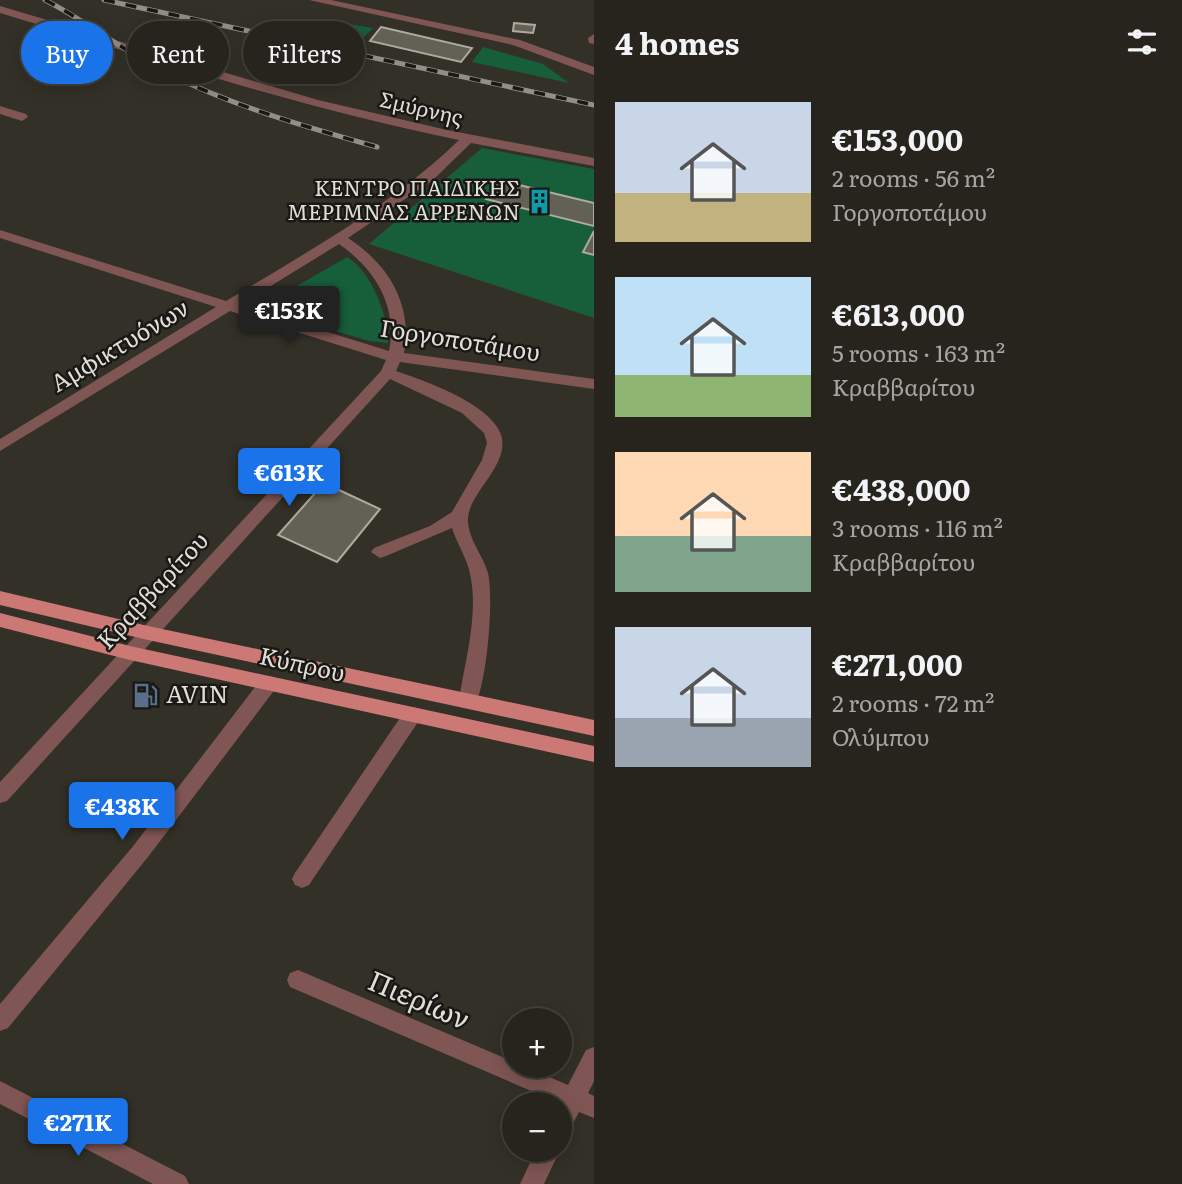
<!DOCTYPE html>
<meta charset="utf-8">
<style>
body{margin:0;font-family:Literata,serif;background:#2e2c26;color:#f1f3f6;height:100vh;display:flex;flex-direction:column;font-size:26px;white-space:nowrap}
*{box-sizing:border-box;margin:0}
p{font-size:23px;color:#a4a4a4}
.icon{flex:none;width:38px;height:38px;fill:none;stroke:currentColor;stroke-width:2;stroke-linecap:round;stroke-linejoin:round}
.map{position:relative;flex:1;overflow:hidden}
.drawer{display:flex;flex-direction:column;background:#26241d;width:588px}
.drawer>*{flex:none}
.top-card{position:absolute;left:21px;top:21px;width:467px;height:63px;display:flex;gap:14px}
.controls{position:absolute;left:502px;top:1008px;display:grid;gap:14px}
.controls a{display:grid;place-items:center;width:70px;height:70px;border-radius:50%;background:#26241d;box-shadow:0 4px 18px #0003,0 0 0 2px #42413b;font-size:35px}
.price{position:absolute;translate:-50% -60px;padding:0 16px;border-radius:7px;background:#1a73e8;color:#fff;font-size:23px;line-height:46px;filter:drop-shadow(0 2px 4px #0008)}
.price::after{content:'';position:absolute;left:50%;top:42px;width:21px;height:16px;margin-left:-10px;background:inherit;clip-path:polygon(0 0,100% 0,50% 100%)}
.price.on{background:#222;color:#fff}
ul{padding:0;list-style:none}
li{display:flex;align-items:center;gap:21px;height:175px;padding:0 21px}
li span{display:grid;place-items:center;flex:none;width:196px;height:140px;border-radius:0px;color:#555}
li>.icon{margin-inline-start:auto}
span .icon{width:84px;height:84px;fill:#fffc;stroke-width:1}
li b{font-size:30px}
h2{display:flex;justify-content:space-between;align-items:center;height:84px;padding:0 21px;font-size:30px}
.tag{padding:0 24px;border-radius:32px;background:#26241d;box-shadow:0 4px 18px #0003,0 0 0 2px #42413b;font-size:24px;line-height:63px}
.tag.on{background:#1a73e8;color:#fff}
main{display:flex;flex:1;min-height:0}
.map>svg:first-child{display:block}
.green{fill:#175e3b}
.building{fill:#636056;stroke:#aeaa9f;stroke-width:2}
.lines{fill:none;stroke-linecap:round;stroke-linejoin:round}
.minor{fill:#7f5653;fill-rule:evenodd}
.major{fill:#cc7874;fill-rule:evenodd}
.rail-casing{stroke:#918f87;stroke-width:5}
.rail{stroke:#191814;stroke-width:3.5;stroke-dasharray:11;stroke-linecap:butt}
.labels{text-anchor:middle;stroke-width:5;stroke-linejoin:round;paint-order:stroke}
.far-street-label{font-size:21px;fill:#dfddd7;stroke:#191814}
.far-poi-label{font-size:21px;fill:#dfddd7;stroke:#191814;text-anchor:end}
.street-label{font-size:24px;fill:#dfddd7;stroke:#191814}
.poi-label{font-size:24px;fill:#dfddd7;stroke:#191814;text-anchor:start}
.near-street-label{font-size:28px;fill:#dfddd7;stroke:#191814}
</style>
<main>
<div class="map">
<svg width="594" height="1184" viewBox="0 0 594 1184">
<rect width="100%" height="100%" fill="#333027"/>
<path class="green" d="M 325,20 L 373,28 L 362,39 L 309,28 L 312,25 L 319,26 Z
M 483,47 L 543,64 L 569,83 L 472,62 Z
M 482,148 L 594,169 L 594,318 L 369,244 Z
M 347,257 C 372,272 388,315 388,343 L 369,341 L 259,308 Z"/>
<path class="building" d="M 514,23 L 535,25 L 533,33 L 513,31 Z
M 381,27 L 472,48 L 461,62 L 370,41 Z
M 498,180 L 594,203 L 594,226 L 486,199 Z
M 594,231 L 594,255 L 583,252 Z
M 324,483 L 380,509 L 337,562 L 278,535 Z"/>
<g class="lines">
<path class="minor" d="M 309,0 L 331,0 L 520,40 L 594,67 L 594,75 L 513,45 Z
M 0,6 L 318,100 L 447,130 L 594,158 L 594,166 L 471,143 L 433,180 L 348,238 C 388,264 413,304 404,353 L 594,379 L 594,389 L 400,362 L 396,371 C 425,381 486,402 500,432 C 513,463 470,490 468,518 C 467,538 483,555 488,573 C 494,599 487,682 475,705 L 461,705 L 459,700 C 465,660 479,614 470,574 C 467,558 457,544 452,528 L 386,556 L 380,558 L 371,552 L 374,548 L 430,526 L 452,512 L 482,460 L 487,443 L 484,433 L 462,413 L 390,379 L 7,801 L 0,803 L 0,782 L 381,371 L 386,360 L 230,311 L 0,451 L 0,439 L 216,307 L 0,238 L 0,230 L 226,301 C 307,252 391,206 459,140 C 303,108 152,59 0,13 ZM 339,244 C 375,269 398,306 389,351 L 240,305 Z
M 594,34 L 594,44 L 589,43 L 588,38 Z
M 0,106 L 26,114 L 28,117 L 22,121 L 0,114 Z
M 269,676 L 276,678 L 278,683 L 276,688 L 148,857 L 8,1028 L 0,1031 L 0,1004 L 134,845 L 262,678 Z
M 413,707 L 420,709 L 422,714 L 420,719 L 309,885 L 302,888 L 295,885 L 292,879 L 295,873 L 406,709 Z
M 298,970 L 514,1062 L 514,1066 L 524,1066 L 568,1085 L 586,1050 L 594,1047 L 594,1081 L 588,1093 L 594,1096 L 594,1118 L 579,1112 L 568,1133 L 560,1136 L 559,1103 L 290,987 L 287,980 L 290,973 Z
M 0,1081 L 185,1176 L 189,1184 L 153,1184 L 0,1104 Z
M 536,1150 L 560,1150 L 544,1184 L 520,1184 Z"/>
<path class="major" d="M 0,591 L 148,626 L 594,720 L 594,736 L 148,640 L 0,605 Z
M 0,613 L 130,646 L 594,746 L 594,762 L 130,660 L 0,627 Z"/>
<defs>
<path id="rail" d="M 45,0 C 88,22 126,53 169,74 C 235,107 307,127 377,147
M 104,0 L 594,105"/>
</defs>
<use href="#rail" class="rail-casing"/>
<use href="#rail" class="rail"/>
</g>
<defs>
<symbol id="building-bare" viewBox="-9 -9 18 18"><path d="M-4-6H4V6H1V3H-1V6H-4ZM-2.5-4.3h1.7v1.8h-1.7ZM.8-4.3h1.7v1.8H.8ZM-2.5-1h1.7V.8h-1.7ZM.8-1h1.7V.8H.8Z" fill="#0f9aa8" stroke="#191814" stroke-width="2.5" paint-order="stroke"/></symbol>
<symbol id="fuel-bare" viewBox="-9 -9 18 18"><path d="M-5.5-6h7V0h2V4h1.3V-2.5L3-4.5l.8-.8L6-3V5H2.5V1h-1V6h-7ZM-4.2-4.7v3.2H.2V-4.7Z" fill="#5c6f8a" stroke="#191814" stroke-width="2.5" paint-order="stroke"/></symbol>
</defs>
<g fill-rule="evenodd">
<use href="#building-bare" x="522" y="184" width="35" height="35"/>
<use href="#fuel-bare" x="128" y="678" width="35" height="35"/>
</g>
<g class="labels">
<g class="far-street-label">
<text transform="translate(421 109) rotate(13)" y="7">Σμύρνης</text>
</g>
<g class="far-poi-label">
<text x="520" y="196">ΚΕΝΤΡΟ ΠΑΙΔΙΚΗΣ<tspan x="520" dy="24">ΜΕΡΙΜΝΑΣ ΑΡΡΕΝΩΝ</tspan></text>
</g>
<g class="street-label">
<text transform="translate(460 341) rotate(9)" y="8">Γοργοποτάμου</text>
<text transform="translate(120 346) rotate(-31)" y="8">Αμφικτυόνων</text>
<text transform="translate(153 591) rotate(-47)" y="8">Κραββαρίτου</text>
<text transform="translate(302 665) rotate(12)" y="8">Κύπρου</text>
</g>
<g class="poi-label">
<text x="166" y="703">AVIN</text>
</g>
<g class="near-street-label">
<text transform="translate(419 1000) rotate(23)" y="10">Πιερίων</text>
</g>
</g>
</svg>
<div class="controls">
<a>+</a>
<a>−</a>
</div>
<b class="price on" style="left:289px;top:346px">€153K</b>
<b class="price" style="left:289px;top:508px">€613K</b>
<b class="price" style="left:122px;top:842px">€438K</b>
<b class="price" style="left:78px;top:1158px">€271K</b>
<div class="top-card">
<a class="tag on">Buy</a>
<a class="tag">Rent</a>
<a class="tag">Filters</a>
</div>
</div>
<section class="drawer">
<h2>4 homes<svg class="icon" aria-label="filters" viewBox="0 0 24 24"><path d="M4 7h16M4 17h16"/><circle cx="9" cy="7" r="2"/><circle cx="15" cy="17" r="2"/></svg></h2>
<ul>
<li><span style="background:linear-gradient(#c9d6e8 65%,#c2b280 0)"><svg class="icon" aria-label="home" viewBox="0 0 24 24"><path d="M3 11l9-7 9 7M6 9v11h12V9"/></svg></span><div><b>€153,000</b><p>2 rooms · 56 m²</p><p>Γοργοποτάμου</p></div></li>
<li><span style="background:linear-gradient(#bfe0f5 70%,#8fb573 0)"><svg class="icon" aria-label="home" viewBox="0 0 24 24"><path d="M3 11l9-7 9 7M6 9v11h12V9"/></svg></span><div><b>€613,000</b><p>5 rooms · 163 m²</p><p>Κραββαρίτου</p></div></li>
<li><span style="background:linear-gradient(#ffd9b3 60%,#7fa58c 0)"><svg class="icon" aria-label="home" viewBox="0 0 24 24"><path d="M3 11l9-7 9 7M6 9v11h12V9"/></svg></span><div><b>€438,000</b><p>3 rooms · 116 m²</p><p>Κραββαρίτου</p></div></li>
<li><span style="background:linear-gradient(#c9d6e8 65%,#9aa5b1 0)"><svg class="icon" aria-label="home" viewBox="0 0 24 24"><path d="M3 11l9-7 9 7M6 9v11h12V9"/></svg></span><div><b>€271,000</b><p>2 rooms · 72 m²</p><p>Ολύμπου</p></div></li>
</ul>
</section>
</main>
